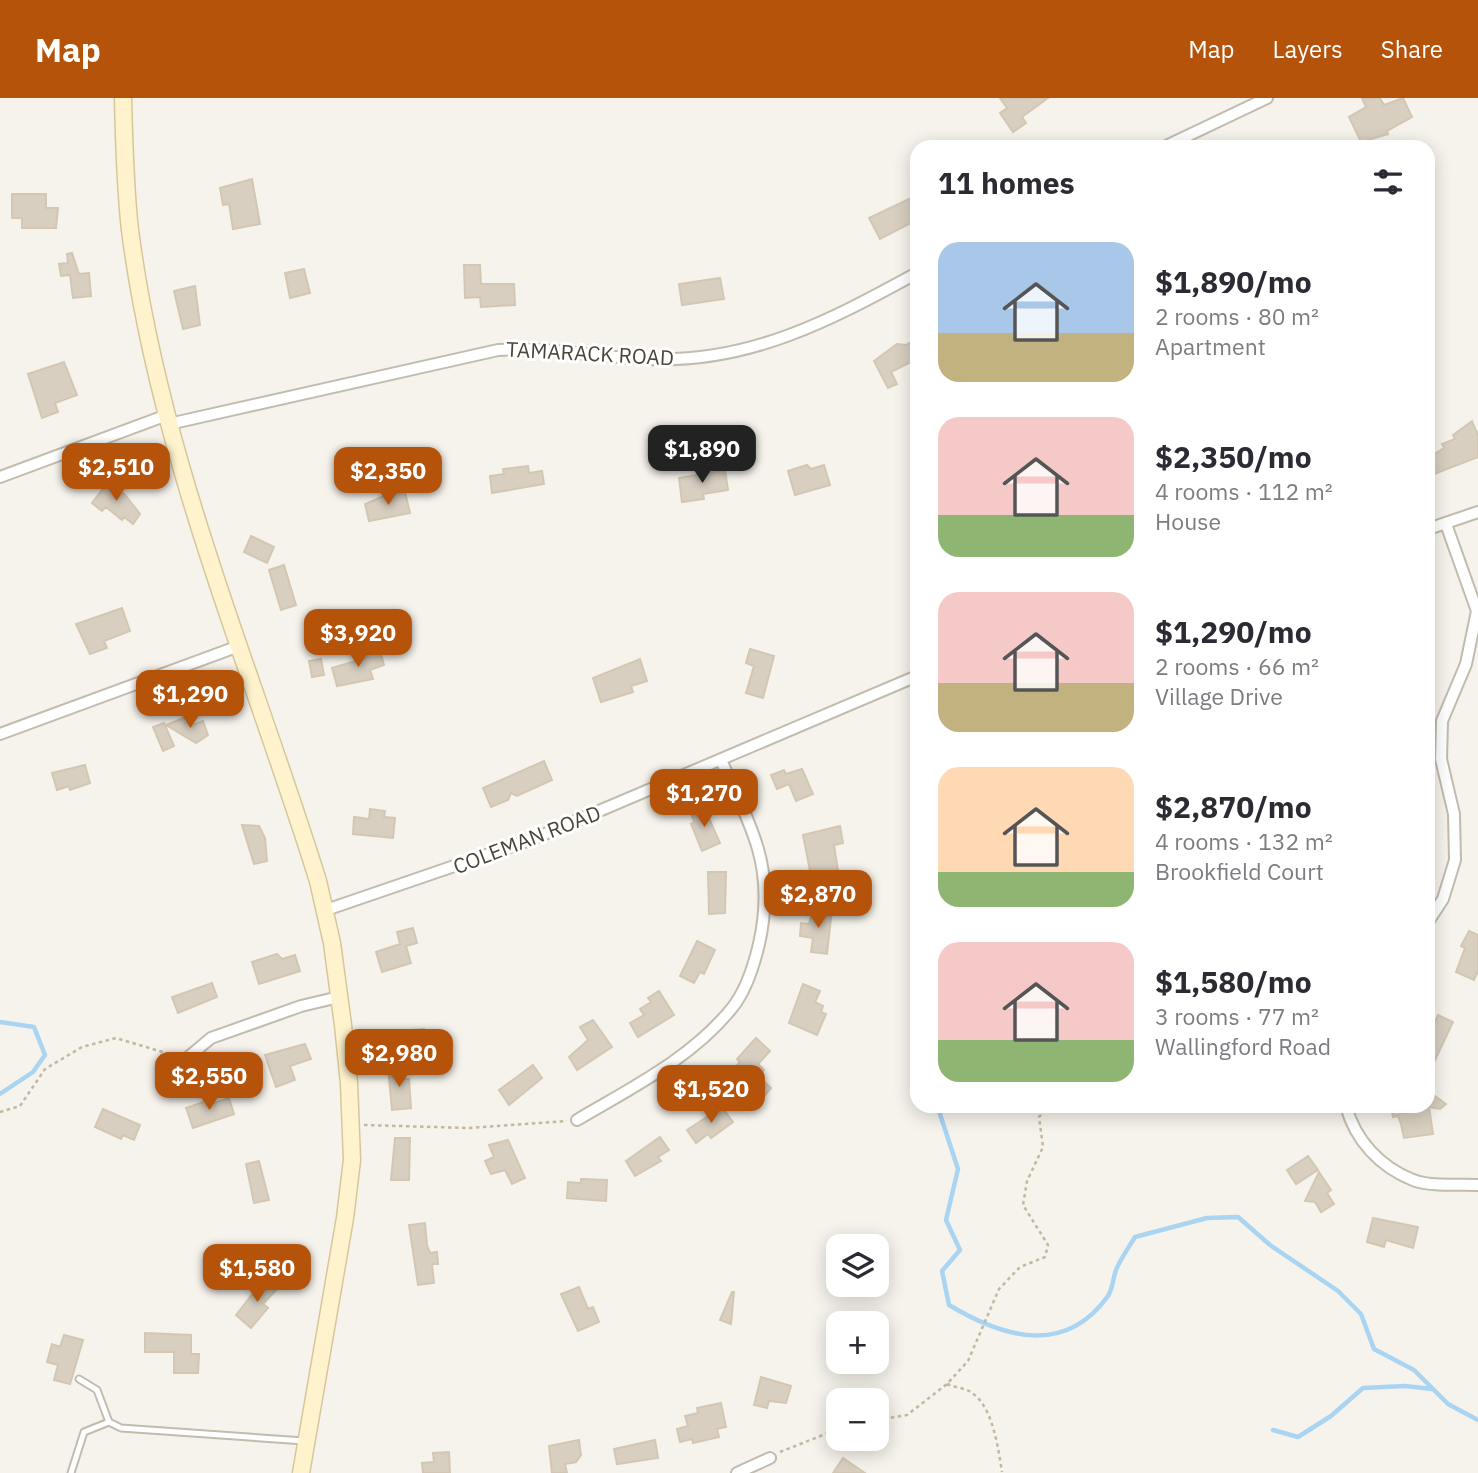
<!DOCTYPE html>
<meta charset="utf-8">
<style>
body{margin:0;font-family:"IBM Plex Sans",sans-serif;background:#f7f7f7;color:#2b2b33;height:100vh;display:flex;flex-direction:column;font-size:26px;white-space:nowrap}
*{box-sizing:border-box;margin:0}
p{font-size:23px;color:#7c7c81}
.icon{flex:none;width:38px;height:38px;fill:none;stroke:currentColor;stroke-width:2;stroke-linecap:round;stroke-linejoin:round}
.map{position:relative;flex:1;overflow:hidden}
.details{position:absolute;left:910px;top:42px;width:525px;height:973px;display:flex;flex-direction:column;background:#fff;border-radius:21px;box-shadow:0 4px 18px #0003}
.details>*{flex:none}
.tools{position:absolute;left:826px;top:1136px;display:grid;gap:14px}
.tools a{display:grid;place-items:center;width:63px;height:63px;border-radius:14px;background:#fff;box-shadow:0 4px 18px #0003;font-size:35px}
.price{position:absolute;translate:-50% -60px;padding:0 16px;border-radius:14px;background:#b45309;color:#fff;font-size:23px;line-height:46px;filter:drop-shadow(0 2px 4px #0008)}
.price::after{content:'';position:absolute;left:50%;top:42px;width:21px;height:16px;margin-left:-10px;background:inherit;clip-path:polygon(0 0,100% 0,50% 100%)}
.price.active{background:#222;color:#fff}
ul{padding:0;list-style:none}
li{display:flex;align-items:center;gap:21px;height:175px;padding:0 28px}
li span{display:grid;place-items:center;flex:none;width:196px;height:140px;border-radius:21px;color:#555}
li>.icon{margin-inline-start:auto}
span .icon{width:84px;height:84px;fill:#fffc;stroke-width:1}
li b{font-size:30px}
h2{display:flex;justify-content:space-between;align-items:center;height:84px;padding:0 28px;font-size:30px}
header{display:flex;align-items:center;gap:42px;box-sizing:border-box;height:98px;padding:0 35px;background:#b45309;color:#fff}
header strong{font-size:33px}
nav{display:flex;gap:38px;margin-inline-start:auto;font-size:24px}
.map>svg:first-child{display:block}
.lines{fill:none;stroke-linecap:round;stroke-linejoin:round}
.stream{stroke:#a9d4f2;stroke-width:4.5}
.building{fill:#d8cfc1;stroke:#d3c7b4;stroke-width:2}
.lane-casing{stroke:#c2bbae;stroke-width:9}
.street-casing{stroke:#c2bbae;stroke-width:14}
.secondary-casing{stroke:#d6c79b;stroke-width:19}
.path{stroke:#c4b79f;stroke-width:2.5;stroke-dasharray:3.5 3.5;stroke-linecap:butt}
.lane{stroke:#fff;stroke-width:5}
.street{stroke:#fff;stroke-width:10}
.secondary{stroke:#fff3cd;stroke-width:16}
.labels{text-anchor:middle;stroke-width:6;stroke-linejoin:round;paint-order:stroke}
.street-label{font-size:21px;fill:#4b4439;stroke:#fff}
</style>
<header>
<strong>Map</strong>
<nav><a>Map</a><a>Layers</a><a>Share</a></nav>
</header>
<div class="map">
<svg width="1478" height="1375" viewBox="0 0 1478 1375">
<rect width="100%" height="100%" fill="#f6f3ec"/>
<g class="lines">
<path class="stream" d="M 0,924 L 34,929 L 45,957 L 33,974 L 0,996
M 942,1008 L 939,1013 L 958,1071 L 946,1122 L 960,1152 L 942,1173 L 949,1207 C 1004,1240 1065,1258 1108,1198 C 1113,1190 1113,1180 1116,1172 C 1121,1160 1129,1149 1135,1139 L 1207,1120 L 1238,1119 L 1270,1147 L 1338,1193 L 1361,1216 L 1374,1251 L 1414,1272 L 1448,1306 L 1478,1322
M 1273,1332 L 1298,1339 L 1331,1318 L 1363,1290 L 1405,1288 L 1432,1291"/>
</g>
<path class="building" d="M 1000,0 L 1048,0 L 1022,19 L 1026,25 L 1013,34 L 1000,15 L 1007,10 Z
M 1362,0 L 1380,0 L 1384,7 L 1403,0 L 1412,19 L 1387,33 L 1388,36 L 1361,44 L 1349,19 L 1366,9 Z
M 252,81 L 260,126 L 233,131 L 229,106 L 223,107 L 220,90 Z
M 12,96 L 46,96 L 46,110 L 58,110 L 56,130 L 22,130 L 22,120 L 12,120 Z
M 911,100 L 917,111 L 917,122 L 880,141 L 869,120 Z
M 72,155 L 79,176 L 89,175 L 91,198 L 73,200 L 70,177 L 61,178 L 59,166 L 68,165 L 67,156 Z
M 464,167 L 480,167 L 481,186 L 514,186 L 515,207 L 481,209 L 480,199 L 465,200 Z
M 304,171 L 310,195 L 290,200 L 285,175 Z
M 720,180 L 724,201 L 682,207 L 679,186 Z
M 195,188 L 200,227 L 183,231 L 174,193 Z
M 917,241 L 917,261 L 891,274 L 897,286 L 888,290 L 874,263 L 897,246 L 906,247 Z
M 64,264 L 77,297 L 55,305 L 58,314 L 42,320 L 28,276 Z
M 1472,323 L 1478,338 L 1478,359 L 1432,377 L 1428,360 L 1444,350 L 1442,346 L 1455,341 L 1453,337 Z
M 807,367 L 811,371 L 824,367 L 830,387 L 795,397 L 788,373 Z
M 528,368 L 529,375 L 542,373 L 544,386 L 492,395 L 490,378 L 504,376 L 503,371 Z
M 725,372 L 728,392 L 703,396 L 704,401 L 682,404 L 679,380 Z
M 108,384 L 126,398 L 140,416 L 133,426 L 124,419 L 122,422 L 106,409 L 102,413 L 92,405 Z
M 405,394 L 410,415 L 369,423 L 365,406 L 386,397 Z
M 251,438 L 274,449 L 267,465 L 244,454 Z
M 284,467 L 296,507 L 281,512 L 269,472 Z
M 122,510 L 130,533 L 104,543 L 107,550 L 90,556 L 76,526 Z
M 379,550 L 384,567 L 370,572 L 373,581 L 337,588 L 332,570 L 366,560 L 364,554 Z
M 750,551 L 774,558 L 763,600 L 746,595 L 754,568 L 746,565 Z
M 321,561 L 324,577 L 312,579 L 309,563 Z
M 640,561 L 647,583 L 631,588 L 633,594 L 601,604 L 593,580 Z
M 186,619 L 190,628 L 203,623 L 208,637 L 196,645 L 166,627 Z
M 164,625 L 174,648 L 163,653 L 153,629 Z
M 544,663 L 552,682 L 517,698 L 511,695 L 508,702 L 491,709 L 483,690 Z
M 85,667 L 90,685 L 70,692 L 69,688 L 57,692 L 52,675 Z
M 802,671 L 813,696 L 796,703 L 789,686 L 777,691 L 771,677 L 784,672 L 786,676 Z
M 703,707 L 720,745 L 702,753 L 691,726 L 694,724 L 690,713 Z
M 370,711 L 385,713 L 384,719 L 395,720 L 393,740 L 353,736 L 354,719 L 369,721 Z
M 242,727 L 259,728 L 265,740 L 267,763 L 254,766 Z
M 840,728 L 843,745 L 834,747 L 838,773 L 811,778 L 803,737 Z
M 708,774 L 726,774 L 725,815 L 709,816 Z
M 814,809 L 832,811 L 827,856 L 811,854 L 813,840 L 800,838 L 801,825 L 809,826 Z
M 413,830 L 417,845 L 406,848 L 411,865 L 382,874 L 376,854 L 400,846 L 397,834 Z
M 1469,833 L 1478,837 L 1478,873 L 1474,882 L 1456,874 L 1465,850 L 1461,848 Z
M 697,843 L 715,852 L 704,876 L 700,874 L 694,885 L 680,878 Z
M 277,856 L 282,861 L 295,857 L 300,873 L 259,886 L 252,864 Z
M 212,885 L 217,899 L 178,915 L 172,899 Z
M 803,886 L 820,893 L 815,904 L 823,908 L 821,914 L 826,916 L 817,937 L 789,925 Z
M 659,893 L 674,917 L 638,939 L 630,925 L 644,917 L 640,911 L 651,904 L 648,900 Z
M 1438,917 L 1453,924 L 1428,977 L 1428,929 L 1432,931 Z
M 593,922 L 612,949 L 577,972 L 569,959 L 588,942 L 580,929 Z
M 424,931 L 426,945 L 414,947 L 412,932 Z
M 756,940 L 770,953 L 758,966 L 764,972 L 758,978 L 771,990 L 758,1005 L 736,985 L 739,981 L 731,974 L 740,964 L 737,961 Z
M 305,946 L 311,961 L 290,968 L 295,982 L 276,989 L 265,957 Z
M 533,967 L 542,980 L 509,1007 L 499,992 Z
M 404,968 L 405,981 L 409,981 L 411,1010 L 392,1012 L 388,969 Z
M 1428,993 L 1446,1006 L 1440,1011 L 1429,1009 L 1433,1036 L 1404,1040 L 1401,1026 L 1398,1018 L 1393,1019 L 1391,1008 L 1428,1008 Z
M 229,1000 L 234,1016 L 193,1030 L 186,1010 L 213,1001 L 214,1005 Z
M 722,1009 L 733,1024 L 711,1040 L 708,1036 L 696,1045 L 687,1032 Z
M 103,1011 L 140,1027 L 134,1042 L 123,1037 L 121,1041 L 95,1029 Z
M 660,1039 L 669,1052 L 658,1059 L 661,1063 L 635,1078 L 626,1063 Z
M 395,1040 L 410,1040 L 409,1082 L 391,1082 Z
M 508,1042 L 525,1080 L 512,1086 L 505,1072 L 491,1076 L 485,1063 L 494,1059 L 489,1047 Z
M 1308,1058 L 1318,1072 L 1296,1086 L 1287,1072 Z
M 259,1063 L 269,1102 L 254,1105 L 246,1066 Z
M 1319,1074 L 1331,1092 L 1327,1095 L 1334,1106 L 1321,1114 L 1315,1104 L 1305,1103 Z
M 581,1081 L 607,1082 L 606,1103 L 567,1100 L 568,1084 L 581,1085 Z
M 1373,1120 L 1418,1129 L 1413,1150 L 1386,1142 L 1384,1149 L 1367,1144 Z
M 425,1125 L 427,1147 L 430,1155 L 437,1154 L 438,1166 L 432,1166 L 434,1185 L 418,1187 L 409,1127 Z
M 265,1180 L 277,1191 L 263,1206 L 268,1210 L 251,1230 L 236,1217 Z
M 579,1189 L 588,1211 L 593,1209 L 599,1224 L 578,1233 L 561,1196 Z
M 732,1194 L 734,1194 L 731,1226 L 720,1222 Z
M 145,1235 L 191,1237 L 191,1256 L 199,1256 L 198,1275 L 174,1275 L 174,1254 L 145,1254 Z
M 64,1237 L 83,1242 L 70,1286 L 54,1282 L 58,1267 L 47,1264 L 52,1246 L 60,1249 Z
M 761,1279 L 791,1288 L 786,1305 L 769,1303 L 767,1310 L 754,1307 Z
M 721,1305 L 726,1329 L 717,1331 L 719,1339 L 693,1345 L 692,1341 L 680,1344 L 677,1331 L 688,1328 L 685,1318 L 698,1315 L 697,1310 Z
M 579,1342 L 581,1357 L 576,1364 L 565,1366 L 567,1375 L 552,1375 L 549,1348 Z
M 655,1342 L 658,1360 L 617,1366 L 614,1351 Z
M 449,1354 L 450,1375 L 423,1375 L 422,1365 L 434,1364 L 433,1355 Z
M 843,1360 L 865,1375 L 833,1375 Z"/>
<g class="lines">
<defs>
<path id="lane" d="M 79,1281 L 97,1292 L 109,1324 L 121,1330 L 304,1343
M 71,1375 L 84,1334 L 109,1324"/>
<path id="street" d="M 1164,49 L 1267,0
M 169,326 L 498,252 C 548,249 597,259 647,261 C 749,266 831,222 917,175
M 0,379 L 167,317
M 1428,431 L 1478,414
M 0,636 L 239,548
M 326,812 L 533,741 L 917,578
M 1428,824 L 1443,801 L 1455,762 L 1454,716 L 1441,661 L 1442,623 L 1466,566 L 1477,513 L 1446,426
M 186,961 L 211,940 L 301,908 L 339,899
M 1346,1008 C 1355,1042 1380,1069 1413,1082 C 1431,1089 1459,1086 1478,1087
M 577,1022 C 631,990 692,960 732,910 C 746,893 754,867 759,846 C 766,815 767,782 758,751 C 749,720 734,691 721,662
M 737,1375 L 770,1360"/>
<path id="secondary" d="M 123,0 C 124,44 125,88 130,132 C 159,358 251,568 318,783 L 332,845 L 343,927 L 349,985 L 352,1062 L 345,1120 L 301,1375"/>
</defs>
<use href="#lane" class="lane-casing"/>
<use href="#street" class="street-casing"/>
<use href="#secondary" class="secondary-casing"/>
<path class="path" d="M 0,1014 L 20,1008 L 45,971 L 82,949 L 116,940 L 176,958
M 364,1027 L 468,1030 L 567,1023
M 947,1286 C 954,1289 963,1290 969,1293 C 993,1306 998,1350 1002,1374
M 877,1322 L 907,1317 L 947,1286 L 968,1263 L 999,1191 L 1020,1169 L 1045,1159 L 1048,1147 L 1023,1107 L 1027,1083 L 1043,1049 L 1039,1019 L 1049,1008
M 780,1354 L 838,1331"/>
<use href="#lane" class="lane"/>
<use href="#street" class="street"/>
<use href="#secondary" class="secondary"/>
</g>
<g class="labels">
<g class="street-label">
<text transform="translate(590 256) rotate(3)" y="7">TAMARACK ROAD</text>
<text transform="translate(527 742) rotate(-21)" y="7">COLEMAN ROAD</text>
</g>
</g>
</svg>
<div class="tools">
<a><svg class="icon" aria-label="layers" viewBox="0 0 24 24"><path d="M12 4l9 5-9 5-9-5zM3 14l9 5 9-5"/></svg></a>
<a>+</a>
<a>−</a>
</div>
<b class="price active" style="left:702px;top:387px">$1,890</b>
<b class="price" style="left:116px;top:405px">$2,510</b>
<b class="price" style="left:388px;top:409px">$2,350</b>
<b class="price" style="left:358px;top:571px">$3,920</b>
<b class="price" style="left:190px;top:632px">$1,290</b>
<b class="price" style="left:704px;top:731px">$1,270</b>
<b class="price" style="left:818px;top:832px">$2,870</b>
<b class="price" style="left:399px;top:991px">$2,980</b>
<b class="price" style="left:209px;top:1014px">$2,550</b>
<b class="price" style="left:711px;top:1027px">$1,520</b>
<b class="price" style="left:257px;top:1206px">$1,580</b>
<section class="details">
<h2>11 homes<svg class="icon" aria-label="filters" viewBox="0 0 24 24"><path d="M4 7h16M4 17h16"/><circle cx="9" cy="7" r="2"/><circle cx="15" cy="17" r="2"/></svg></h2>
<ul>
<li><span style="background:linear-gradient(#a9c7e8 65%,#c2b280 0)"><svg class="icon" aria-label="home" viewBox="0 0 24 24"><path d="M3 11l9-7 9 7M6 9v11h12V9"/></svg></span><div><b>$1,890/mo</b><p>2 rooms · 80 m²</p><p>Apartment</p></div></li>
<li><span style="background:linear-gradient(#f6c9c9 70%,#8fb573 0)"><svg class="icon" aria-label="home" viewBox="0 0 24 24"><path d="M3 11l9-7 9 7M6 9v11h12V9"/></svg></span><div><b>$2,350/mo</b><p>4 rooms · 112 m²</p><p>House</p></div></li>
<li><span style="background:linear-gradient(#f6c9c9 65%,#c2b280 0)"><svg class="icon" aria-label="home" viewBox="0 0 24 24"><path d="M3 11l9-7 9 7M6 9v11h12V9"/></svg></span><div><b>$1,290/mo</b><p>2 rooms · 66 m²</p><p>Village Drive</p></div></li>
<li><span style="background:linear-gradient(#ffd9b3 75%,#8fb573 0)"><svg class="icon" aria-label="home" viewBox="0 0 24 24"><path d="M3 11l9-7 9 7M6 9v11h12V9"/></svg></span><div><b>$2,870/mo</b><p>4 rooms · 132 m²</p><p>Brookfield Court</p></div></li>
<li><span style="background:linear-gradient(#f6c9c9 70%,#8fb573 0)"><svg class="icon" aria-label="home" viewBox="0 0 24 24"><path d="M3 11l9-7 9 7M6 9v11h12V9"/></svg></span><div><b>$1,580/mo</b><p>3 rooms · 77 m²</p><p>Wallingford Road</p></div></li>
</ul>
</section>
</div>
